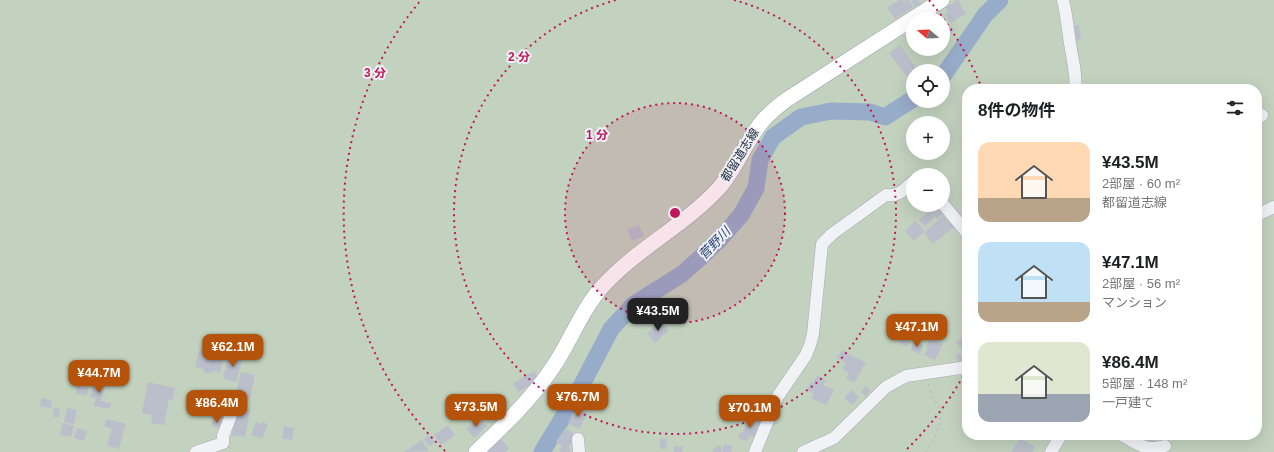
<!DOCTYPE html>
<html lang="ja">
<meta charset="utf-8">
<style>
body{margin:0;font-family:Helvetica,"Noto Sans JP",sans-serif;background:#f6f6f6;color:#202124;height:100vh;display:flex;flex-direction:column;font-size:15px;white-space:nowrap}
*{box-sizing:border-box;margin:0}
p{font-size:13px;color:#757577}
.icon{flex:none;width:22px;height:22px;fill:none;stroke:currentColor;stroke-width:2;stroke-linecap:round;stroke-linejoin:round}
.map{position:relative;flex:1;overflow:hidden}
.details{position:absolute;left:962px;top:84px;width:300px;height:356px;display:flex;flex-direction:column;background:#fff;border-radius:16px;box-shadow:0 4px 16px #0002}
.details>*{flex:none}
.needle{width:26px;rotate:289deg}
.tools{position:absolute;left:906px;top:12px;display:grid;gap:8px}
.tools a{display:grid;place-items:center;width:44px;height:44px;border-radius:50%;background:#fff;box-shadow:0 4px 16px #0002;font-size:20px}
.price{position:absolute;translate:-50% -34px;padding:0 9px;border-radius:8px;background:#b45309;color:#fff;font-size:13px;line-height:26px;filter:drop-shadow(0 1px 2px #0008)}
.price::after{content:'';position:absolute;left:50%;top:24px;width:12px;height:9px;margin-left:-6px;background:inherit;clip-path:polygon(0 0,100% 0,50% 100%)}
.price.current{background:#222;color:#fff}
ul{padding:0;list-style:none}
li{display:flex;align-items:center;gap:12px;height:100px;padding:0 16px}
li span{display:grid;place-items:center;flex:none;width:112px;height:80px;border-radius:12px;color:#555}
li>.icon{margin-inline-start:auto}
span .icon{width:48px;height:48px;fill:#fffc;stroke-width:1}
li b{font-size:17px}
h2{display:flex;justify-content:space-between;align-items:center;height:48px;padding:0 16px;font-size:17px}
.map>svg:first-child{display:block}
.green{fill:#c2d2be;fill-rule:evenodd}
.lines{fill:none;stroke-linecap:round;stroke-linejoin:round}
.river{stroke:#97acc9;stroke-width:17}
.building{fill:#babfcb}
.minor-casing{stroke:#a6abb5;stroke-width:13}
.major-casing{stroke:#9ca4b4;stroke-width:16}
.path{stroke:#bbbfc6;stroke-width:1.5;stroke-dasharray:3 3;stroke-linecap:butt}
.minor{stroke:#f0f2f6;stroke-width:12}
.major{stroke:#fff;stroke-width:15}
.ring{fill:none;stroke:#c2185b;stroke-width:2;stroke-dasharray:2 4}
.labels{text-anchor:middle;stroke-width:4;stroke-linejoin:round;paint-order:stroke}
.street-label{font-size:12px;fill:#262d3f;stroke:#edf0f5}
.water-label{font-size:13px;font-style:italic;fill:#2f4974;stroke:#edf0f5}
.centre{fill:#c2185b;stroke:#edf0f5;stroke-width:2}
.ring-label{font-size:12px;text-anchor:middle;font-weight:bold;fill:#c2185b;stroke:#edf0f5;stroke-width:4;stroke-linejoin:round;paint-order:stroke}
</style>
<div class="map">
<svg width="1274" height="452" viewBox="0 0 1274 452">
<rect width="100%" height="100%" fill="#dde1e8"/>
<path class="green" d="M 0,0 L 1274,0 L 1274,452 L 0,452 ZM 913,19 L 943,19 L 943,49 L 913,49 ZM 913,71 L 943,71 L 943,101 L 913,101 ZM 967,89 L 1257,89 L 1257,435 L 967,435 ZM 913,123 L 943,123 L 943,153 L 913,153 ZM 913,175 L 943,175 L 943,205 L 913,205 Z"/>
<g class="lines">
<path class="river" d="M 943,76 L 985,15 L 1000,0
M 542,452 L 578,392 L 611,329 L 633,305 L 682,274 L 700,258 L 721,238 L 741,215 L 756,188 L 760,160 L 773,137 L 801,117 L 831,111 L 870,112 L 885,117 L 913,99"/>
</g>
<path class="building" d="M 899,0 L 903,0 L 904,1 L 908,0 L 913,7 L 895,19 L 887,8 Z
M 911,0 L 918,0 L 921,4 L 915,7 Z
M 958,0 L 966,14 L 951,23 L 945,14 L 948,12 L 946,7 Z
M 947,25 L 954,29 L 943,46 L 943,32 Z
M 1079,25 L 1081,39 L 1074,40 L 1072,26 Z
M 913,32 L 913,48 L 905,38 Z
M 900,45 L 917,69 L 913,71 L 913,72 L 907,77 L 889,53 Z
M 936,205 L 939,205 L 945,212 L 937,219 L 935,216 L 925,226 L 919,220 Z
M 943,216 L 948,222 L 949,221 L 954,227 L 933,244 L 924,233 Z
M 915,221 L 925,231 L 914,241 L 905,231 Z
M 639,225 L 644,236 L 632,241 L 627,230 Z
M 661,321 L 669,330 L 655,343 L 647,333 Z
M 904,331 L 913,335 L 907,347 L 899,343 Z
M 967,333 L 967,352 L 965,354 L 956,342 Z
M 931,338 L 943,344 L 935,360 L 924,355 L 928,348 L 926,347 Z
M 915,341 L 923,345 L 920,354 L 911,350 Z
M 200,348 L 224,354 L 220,373 L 212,371 L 211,374 L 203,372 L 204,369 L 195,367 Z
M 842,350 L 866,363 L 854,383 L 846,378 L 849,373 L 842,369 L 846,363 L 837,358 Z
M 960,353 L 964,359 L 959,362 L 955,356 Z
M 229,354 L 243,357 L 236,382 L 223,378 Z
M 99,359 L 121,367 L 117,380 L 94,372 Z
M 534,371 L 539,380 L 518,392 L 513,383 Z
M 241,372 L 255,375 L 250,399 L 236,395 Z
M 817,375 L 826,380 L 823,385 L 834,390 L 826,405 L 812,399 L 814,394 L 807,390 L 811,382 L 813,384 Z
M 84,376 L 90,376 L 91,383 L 84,383 Z
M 95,377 L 103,379 L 102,384 L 105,385 L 101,401 L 111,403 L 110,409 L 94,406 L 96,398 L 90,397 Z
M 148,382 L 175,388 L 173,400 L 169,399 L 164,425 L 151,423 L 152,415 L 142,413 Z
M 77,386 L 88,387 L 87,395 L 76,394 Z
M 866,386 L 870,391 L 866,396 L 861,392 Z
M 851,390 L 859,397 L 853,405 L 844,398 Z
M 505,395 L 506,401 L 490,404 L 489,398 Z
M 42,398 L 52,400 L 51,408 L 40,406 Z
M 458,406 L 463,413 L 454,420 L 449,413 Z
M 213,407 L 225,410 L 222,419 L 211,416 Z
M 576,407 L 588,413 L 579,429 L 568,423 Z
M 54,408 L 60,409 L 59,417 L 53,417 Z
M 67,408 L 77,410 L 74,424 L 64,422 Z
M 243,408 L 250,410 L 245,437 L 232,435 L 236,411 L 242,412 Z
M 748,417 L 760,421 L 755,438 L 749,436 L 747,441 L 738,438 L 740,432 L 743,433 Z
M 479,418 L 487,426 L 474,438 L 466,429 Z
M 107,419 L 126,424 L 119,449 L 107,445 L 112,429 L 104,426 Z
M 213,419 L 222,421 L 221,428 L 212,426 Z
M 256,422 L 261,424 L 262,422 L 268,424 L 262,439 L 251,435 Z
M 63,423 L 74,426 L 71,437 L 60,435 Z
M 448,425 L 455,435 L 441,445 L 434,435 Z
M 284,426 L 294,428 L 292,440 L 282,438 Z
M 77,428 L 87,431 L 84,441 L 74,438 Z
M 565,428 L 576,435 L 568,448 L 571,450 L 570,452 L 561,452 L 559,450 L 562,446 L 556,442 Z
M 429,435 L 435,442 L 430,446 L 424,439 Z
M 1139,435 L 1159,435 L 1160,436 L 1145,447 L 1138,436 Z
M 500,438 L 509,448 L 505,452 L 486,452 Z
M 660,438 L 667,439 L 666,449 L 660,448 Z
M 1020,438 L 1035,447 L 1032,452 L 1011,452 Z
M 422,440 L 429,451 L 404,452 Z
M 724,444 L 732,446 L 731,452 L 722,452 Z
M 720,445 L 722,446 L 721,452 L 712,452 L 713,449 Z
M 674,446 L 683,447 L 682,452 L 674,452 Z"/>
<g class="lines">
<defs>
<path id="minor" d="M 1063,0 C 1067,16 1068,33 1071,49 C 1073,63 1077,75 1075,89
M 1257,118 L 1262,115
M 943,204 L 967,233
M 1257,215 L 1274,207
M 1121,435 C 1139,443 1143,452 1165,446
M 578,439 L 579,452
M 196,452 L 223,443 L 223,436 L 231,415
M 755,452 L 778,396 L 806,355 L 810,345 L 813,334 L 822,244 L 832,234 L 886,195 C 899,197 904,189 913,182
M 803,452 L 834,438 L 886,387 L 906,376 L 967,367
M 1051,452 L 1061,435"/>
<path id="major" d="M 476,452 C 504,425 531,400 553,367 C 570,342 581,311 602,287 C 636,249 684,226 719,188 C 735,170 744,146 758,127 C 765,116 776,108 786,100 L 942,0"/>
</defs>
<use href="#minor" class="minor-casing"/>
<use href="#major" class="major-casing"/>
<path class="path" d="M 925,452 L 935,438 L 940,420 L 941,411 L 931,395 L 928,383"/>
<use href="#minor" class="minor"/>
<use href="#major" class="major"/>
</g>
<circle cx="675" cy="213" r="110" fill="#c2185b" fill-opacity=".12"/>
<g class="ring">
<circle cx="675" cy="213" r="110"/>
<path d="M734 0A221 221 0 1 1 616 0"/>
<path d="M966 371A331 331 0 0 1 905 451M445 451A331 331 0 0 1 421 0M929 0A331 331 0 0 1 981 86"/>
</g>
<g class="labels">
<g class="street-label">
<text transform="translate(740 155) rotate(-58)" y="4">都留道志線</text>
</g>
<g class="water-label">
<text transform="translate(714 243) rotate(-46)" y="5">菅野川</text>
</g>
</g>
<circle cx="675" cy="213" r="6" class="centre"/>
<g class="ring-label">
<text x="519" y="61">2 分</text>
<text x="375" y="77">3 分</text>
<text x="597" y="139">1 分</text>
</g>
</svg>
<div class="tools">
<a><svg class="needle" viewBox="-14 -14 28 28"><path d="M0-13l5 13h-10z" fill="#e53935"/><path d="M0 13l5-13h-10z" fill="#757577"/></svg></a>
<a><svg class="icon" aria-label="locate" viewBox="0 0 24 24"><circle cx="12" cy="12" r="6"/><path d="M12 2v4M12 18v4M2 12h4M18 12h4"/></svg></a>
<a>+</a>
<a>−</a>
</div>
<b class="price current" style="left:658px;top:332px">¥43.5M</b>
<b class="price" style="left:917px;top:348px">¥47.1M</b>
<b class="price" style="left:233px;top:368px">¥62.1M</b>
<b class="price" style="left:99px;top:394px">¥44.7M</b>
<b class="price" style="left:578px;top:418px">¥76.7M</b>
<b class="price" style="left:217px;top:424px">¥86.4M</b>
<b class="price" style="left:476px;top:428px">¥73.5M</b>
<b class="price" style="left:750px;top:429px">¥70.1M</b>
<section class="details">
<h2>8件の物件<svg class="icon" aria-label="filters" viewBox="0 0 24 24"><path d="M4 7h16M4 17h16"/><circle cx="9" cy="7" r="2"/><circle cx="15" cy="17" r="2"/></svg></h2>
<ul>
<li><span style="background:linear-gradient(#ffd9b3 70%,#b9a48a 0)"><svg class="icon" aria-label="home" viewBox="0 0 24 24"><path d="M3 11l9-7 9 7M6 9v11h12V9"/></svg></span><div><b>¥43.5M</b><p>2部屋 · 60 m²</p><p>都留道志線</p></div></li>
<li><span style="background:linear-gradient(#bfe0f5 75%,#b9a48a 0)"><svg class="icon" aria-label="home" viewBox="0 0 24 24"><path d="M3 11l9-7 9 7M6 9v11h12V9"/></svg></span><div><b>¥47.1M</b><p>2部屋 · 56 m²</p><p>マンション</p></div></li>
<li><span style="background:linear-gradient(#dfe7d0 65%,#9aa5b1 0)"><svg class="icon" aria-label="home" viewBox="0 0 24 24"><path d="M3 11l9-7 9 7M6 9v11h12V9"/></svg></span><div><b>¥86.4M</b><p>5部屋 · 148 m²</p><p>一戸建て</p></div></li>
</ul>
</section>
</div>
